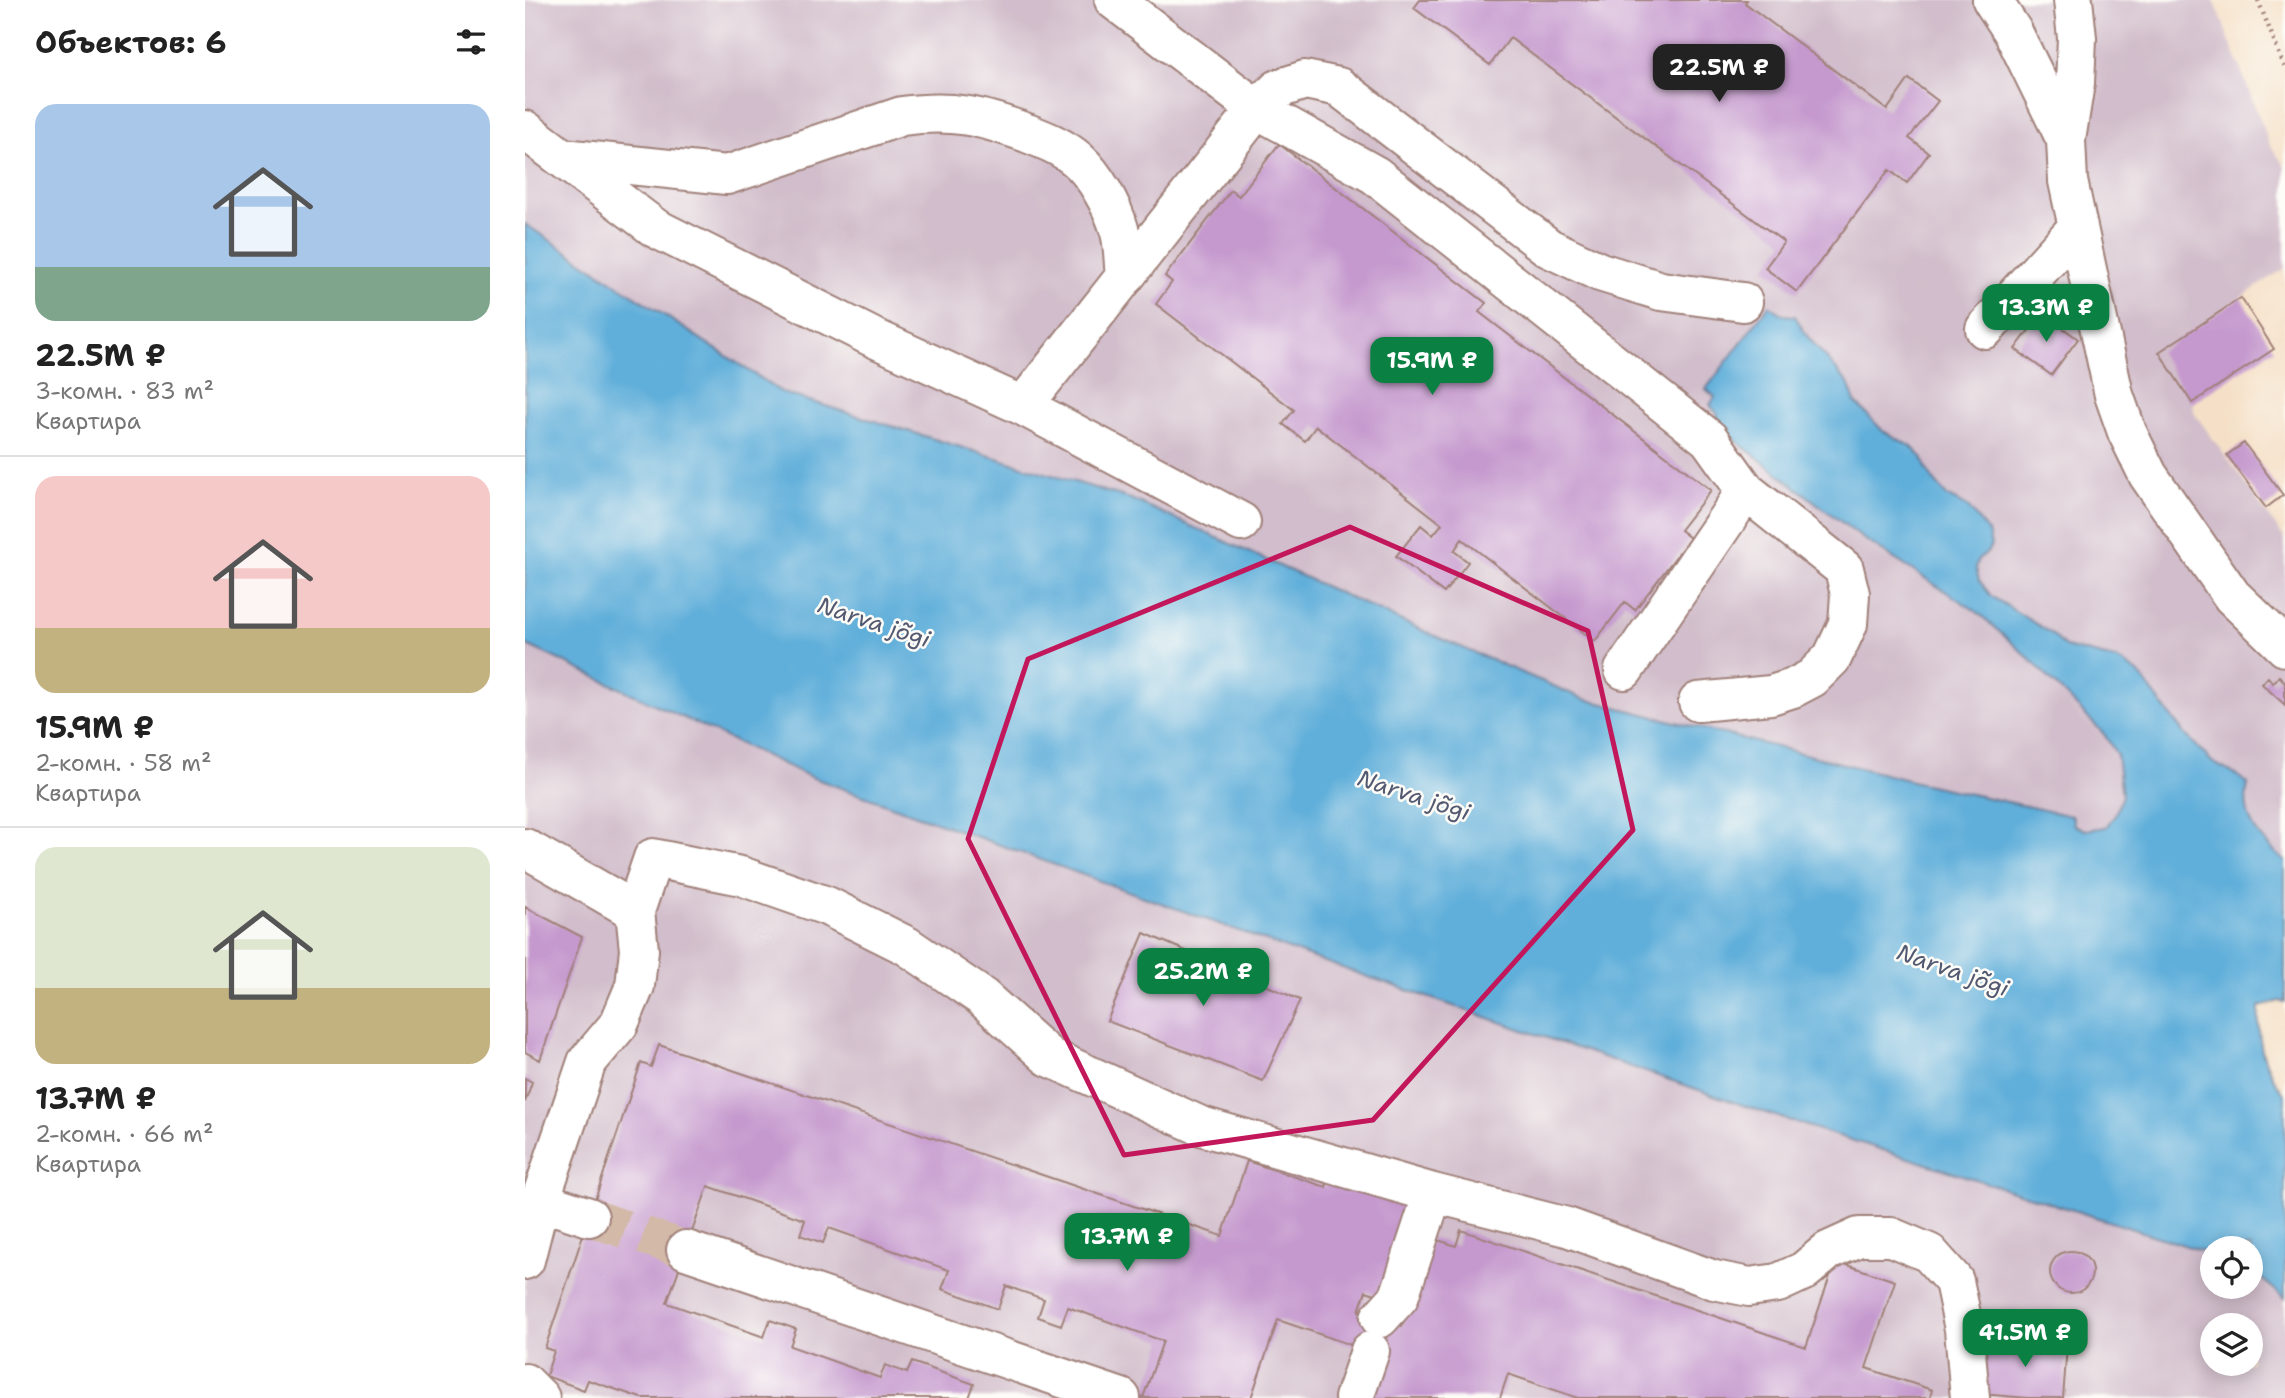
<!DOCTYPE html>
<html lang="ru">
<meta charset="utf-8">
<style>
body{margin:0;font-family:"Shantell Sans",sans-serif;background:#f6f6f6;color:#222;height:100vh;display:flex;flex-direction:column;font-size:26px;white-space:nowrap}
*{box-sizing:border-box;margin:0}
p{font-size:23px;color:#767676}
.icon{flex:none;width:38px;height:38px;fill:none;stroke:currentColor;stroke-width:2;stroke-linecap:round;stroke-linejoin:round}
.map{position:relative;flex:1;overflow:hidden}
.side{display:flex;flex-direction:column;background:#fff;width:525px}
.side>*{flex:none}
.buttons{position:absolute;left:1675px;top:1236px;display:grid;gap:14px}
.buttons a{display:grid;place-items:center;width:63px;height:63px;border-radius:50%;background:#fff;box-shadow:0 4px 18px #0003;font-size:35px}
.price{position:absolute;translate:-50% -60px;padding:0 16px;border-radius:14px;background:#0b8043;color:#fff;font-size:23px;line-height:46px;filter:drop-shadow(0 2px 4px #0008)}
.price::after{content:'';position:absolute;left:50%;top:42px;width:21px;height:16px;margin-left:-10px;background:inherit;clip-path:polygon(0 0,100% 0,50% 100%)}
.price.selected{background:#222;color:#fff}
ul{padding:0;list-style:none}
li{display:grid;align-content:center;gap:14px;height:371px;padding:0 35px}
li+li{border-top:2px solid #e0e0e0}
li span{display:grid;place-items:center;height:217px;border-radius:21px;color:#555}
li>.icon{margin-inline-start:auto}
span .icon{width:126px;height:126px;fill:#fffc;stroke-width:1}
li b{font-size:30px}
h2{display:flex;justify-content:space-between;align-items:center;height:84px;padding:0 35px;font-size:30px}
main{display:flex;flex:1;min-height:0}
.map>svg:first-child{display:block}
.industrial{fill:#d1bdcb;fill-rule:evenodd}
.water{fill:#60afda;stroke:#556782;stroke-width:2}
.building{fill:#c599ce}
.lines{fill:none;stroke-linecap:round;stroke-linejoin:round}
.minor-tunnel{stroke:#d3b9a8;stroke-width:38;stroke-dasharray:38 19;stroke-linecap:butt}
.minor-casing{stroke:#a08079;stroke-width:42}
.path{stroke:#a08079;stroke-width:4.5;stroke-dasharray:2 5;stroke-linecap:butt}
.minor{stroke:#fff;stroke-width:38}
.marked{fill:none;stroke:#c2185b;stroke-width:5;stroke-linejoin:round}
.labels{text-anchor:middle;stroke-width:5;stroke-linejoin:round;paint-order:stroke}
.water-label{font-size:23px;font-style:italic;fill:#535971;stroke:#fdfcf7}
</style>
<main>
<section class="side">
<h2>Объектов: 6<svg class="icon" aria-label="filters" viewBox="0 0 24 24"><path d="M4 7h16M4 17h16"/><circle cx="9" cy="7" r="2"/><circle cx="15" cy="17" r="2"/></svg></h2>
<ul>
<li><span style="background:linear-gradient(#a9c7e8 75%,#7fa58c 0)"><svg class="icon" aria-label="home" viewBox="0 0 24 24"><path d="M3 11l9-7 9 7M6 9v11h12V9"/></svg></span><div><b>22.5M ₽</b><p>3-комн. · 83 m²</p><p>Квартира</p></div></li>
<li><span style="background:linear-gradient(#f6c9c9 70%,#c2b280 0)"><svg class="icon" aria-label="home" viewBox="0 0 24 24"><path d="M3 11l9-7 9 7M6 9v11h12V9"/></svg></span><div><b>15.9M ₽</b><p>2-комн. · 58 m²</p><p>Квартира</p></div></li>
<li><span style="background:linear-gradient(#dfe7d0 65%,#c2b280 0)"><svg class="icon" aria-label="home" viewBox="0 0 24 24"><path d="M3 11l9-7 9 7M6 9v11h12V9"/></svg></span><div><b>13.7M ₽</b><p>2-комн. · 66 m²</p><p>Квартира</p></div></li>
</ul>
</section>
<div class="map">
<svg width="1760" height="1398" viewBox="0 0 1760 1398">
<rect width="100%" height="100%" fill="#fdfcf7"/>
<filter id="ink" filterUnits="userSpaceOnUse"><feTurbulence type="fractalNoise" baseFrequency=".0143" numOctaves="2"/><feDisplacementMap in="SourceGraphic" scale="14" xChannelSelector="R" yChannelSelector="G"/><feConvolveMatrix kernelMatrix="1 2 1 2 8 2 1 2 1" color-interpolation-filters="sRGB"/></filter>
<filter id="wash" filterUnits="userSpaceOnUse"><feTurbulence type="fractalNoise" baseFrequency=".00686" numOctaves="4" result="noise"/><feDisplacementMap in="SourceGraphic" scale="28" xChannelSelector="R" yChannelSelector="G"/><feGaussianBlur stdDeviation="1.57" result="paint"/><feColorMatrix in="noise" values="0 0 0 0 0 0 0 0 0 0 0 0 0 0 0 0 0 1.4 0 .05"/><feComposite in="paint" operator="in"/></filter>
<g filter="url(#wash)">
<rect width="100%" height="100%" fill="#f5e0c7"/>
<path class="industrial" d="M 0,0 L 1689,0 L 1744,143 L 1760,167 L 1760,268 L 1634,352 L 1667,403 L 1670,414 L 1760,539 L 1760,869 L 1581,827 L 1560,830 L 1549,825 L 1546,816 L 1395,783 L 1059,699 L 919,640 L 606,499 L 258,393 L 0,224 Z
M 0,644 L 286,777 L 794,960 L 1244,1114 L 1687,1254 L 1687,1286 L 1726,1286 L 1726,1270 L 1760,1298 L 1760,1398 L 0,1398 ZM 1687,1325 L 1726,1325 L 1726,1363 L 1687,1363 Z"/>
<path class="water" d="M 0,224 L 258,393 L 606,499 L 919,640 L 1059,699 L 1395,783 L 1547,816 L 1549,825 L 1560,830 L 1581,827 L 1591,813 L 1597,795 L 1592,755 L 1579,734 L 1504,658 L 1451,611 L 1337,538 L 1186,422 L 1193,415 L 1185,405 L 1190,397 L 1181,389 L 1244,305 L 1259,315 L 1270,316 L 1282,336 L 1323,383 L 1330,402 L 1358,431 L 1386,446 L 1397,457 L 1401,468 L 1409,481 L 1423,497 L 1443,507 L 1463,532 L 1466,545 L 1462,553 L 1454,558 L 1451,568 L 1454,580 L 1466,596 L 1527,634 L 1540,647 L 1593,660 L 1613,673 L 1658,732 L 1687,762 L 1713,776 L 1723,784 C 1715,820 1735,839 1760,861 L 1760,1002 L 1755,1001 L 1734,1007 C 1732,1043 1738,1067 1760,1095 L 1760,1298 L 1726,1270 L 1726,1248 L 1687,1248 L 1687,1254 L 1244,1114 L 794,960 L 286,777 L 0,644 Z"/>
<g id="blocks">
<path class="building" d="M 895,0 L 1222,0 L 1220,3 L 1362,110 L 1384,79 L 1413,101 L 1384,138 L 1404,153 L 1382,183 L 1364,170 L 1272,292 L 1240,268 L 1259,242 L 985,38 L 965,65 L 889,8 Z
M 754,144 L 961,303 L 954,312 L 1186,490 L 1155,530 L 1165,538 L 1110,610 L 1100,602 L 1070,641 L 937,539 L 929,551 L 943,562 L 919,593 L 871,556 L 896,525 L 908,535 L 917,524 L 791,426 L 780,441 L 758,424 L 769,410 L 631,304 L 647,282 L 640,276 L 706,190 L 714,196 Z
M 1716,298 L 1749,349 L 1667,403 L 1634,352 Z
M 1517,313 L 1553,339 L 1526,375 L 1490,349 Z
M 1719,443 L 1758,495 L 1741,508 L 1702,455 Z
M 1754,676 L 1760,682 L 1760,705 L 1737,684 L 1743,677 L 1748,683 Z
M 0,907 L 57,937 L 15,1060 L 0,1052 Z
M 619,933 L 775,1000 L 738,1081 L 582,1021 Z
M 134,1045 L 697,1236 L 722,1161 L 801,1187 L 804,1178 L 891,1207 L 860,1297 L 841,1291 L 834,1311 L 877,1326 L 907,1238 L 931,1246 L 936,1230 L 1281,1347 L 1310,1261 L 1370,1281 L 1341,1368 L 1407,1390 L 1405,1398 L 1053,1398 L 983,1374 L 975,1398 L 841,1398 L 856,1355 L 753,1320 L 726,1398 L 618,1398 L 638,1341 L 543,1307 L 536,1325 L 513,1317 L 519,1299 L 481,1286 L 473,1309 L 417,1289 L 424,1270 L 304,1228 L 298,1243 L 275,1235 L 280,1220 L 183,1186 L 142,1303 L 239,1337 L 245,1320 L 271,1329 L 265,1346 L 355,1378 L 360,1365 L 382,1373 L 387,1362 L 449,1384 L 444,1398 L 116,1398 L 63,1380 L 59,1390 L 21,1376 L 29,1351 L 20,1348 L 116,1063 L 126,1067 Z
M 0,1078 L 7,1082 L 0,1102 Z
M1525 1272a21 21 0 1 1 42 0a21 21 0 1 1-42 0Z
M 1504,1334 L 1542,1346 L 1538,1398 L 1503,1398 L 1457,1394 L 1457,1352 Z"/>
</g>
</g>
<g filter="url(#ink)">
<use href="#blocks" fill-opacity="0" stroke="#a08079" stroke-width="2"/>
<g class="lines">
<path class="minor-tunnel" d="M 64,1217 L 161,1250"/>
<defs>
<path id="minor" d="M 1467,0 L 1488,32 L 1541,140
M 1548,0 L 1552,38 L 1550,83 L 1541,140 L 1543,181 L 1589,395 L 1602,432 L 1623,475 L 1707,596 L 1760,647
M 0,130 L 130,228 L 347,337 L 498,406 L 716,522
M 38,158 L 202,175 L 377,116 C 427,109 455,116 502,133 C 520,140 538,147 553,160 C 570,175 588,207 594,229 C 599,243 598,261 600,277
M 1460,329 L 1553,227
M 498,406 L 732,109 L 589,0
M 1099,670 L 1221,491
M 1173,702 L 1246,695 L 1268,688 L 1287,678 L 1307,658 L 1323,624 L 1325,594 L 1319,569 L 1221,491 L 1184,439 L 850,175 L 732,109 L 753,89 L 780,80 L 814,87 L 1024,248 L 1075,272 L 1136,291 L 1218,302
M 0,848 L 110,911
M 15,1201 L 64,1217
M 161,1250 L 596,1398
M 0,1260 L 15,1201 L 62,1062 L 94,1024 L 110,986 L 114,950 L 110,911 L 128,858 L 216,876 L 302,906 L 382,946 L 457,997 L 524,1057 L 676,1126 L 908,1193 L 1042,1227 L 1189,1280 L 1224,1287 L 1253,1283 L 1279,1271 L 1303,1251 L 1334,1237 L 1366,1237 L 1404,1253 L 1429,1281 L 1439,1329 L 1445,1398
M 855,1318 L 874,1297 L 908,1193
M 0,1383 L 15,1398
M 829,1398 L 845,1351"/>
</defs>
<use href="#minor" class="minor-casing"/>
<path class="path" d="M 1733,0 L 1760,68"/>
<use href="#minor" class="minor"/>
</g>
</g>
<path class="marked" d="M 825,527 L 1063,631 L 1108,830 L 848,1120 L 599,1155 L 443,839 L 503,659 Z"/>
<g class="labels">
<g class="water-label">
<text transform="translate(349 622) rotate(18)" y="8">Narva jõgi</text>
<text transform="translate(889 795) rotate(18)" y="8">Narva jõgi</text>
<text transform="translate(1428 970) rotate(19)" y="8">Narva jõgi</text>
</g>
</g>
</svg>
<div class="buttons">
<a><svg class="icon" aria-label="locate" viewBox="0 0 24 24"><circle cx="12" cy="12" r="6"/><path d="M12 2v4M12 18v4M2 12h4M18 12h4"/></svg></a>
<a><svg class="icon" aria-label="layers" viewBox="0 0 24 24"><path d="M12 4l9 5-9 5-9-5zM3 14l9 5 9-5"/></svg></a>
</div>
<b class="price selected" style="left:1194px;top:104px">22.5M ₽</b>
<b class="price" style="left:1521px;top:344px">13.3M ₽</b>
<b class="price" style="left:907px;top:397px">15.9M ₽</b>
<b class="price" style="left:678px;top:1008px">25.2M ₽</b>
<b class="price" style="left:602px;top:1273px">13.7M ₽</b>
<b class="price" style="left:1500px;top:1369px">41.5M ₽</b>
</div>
</main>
